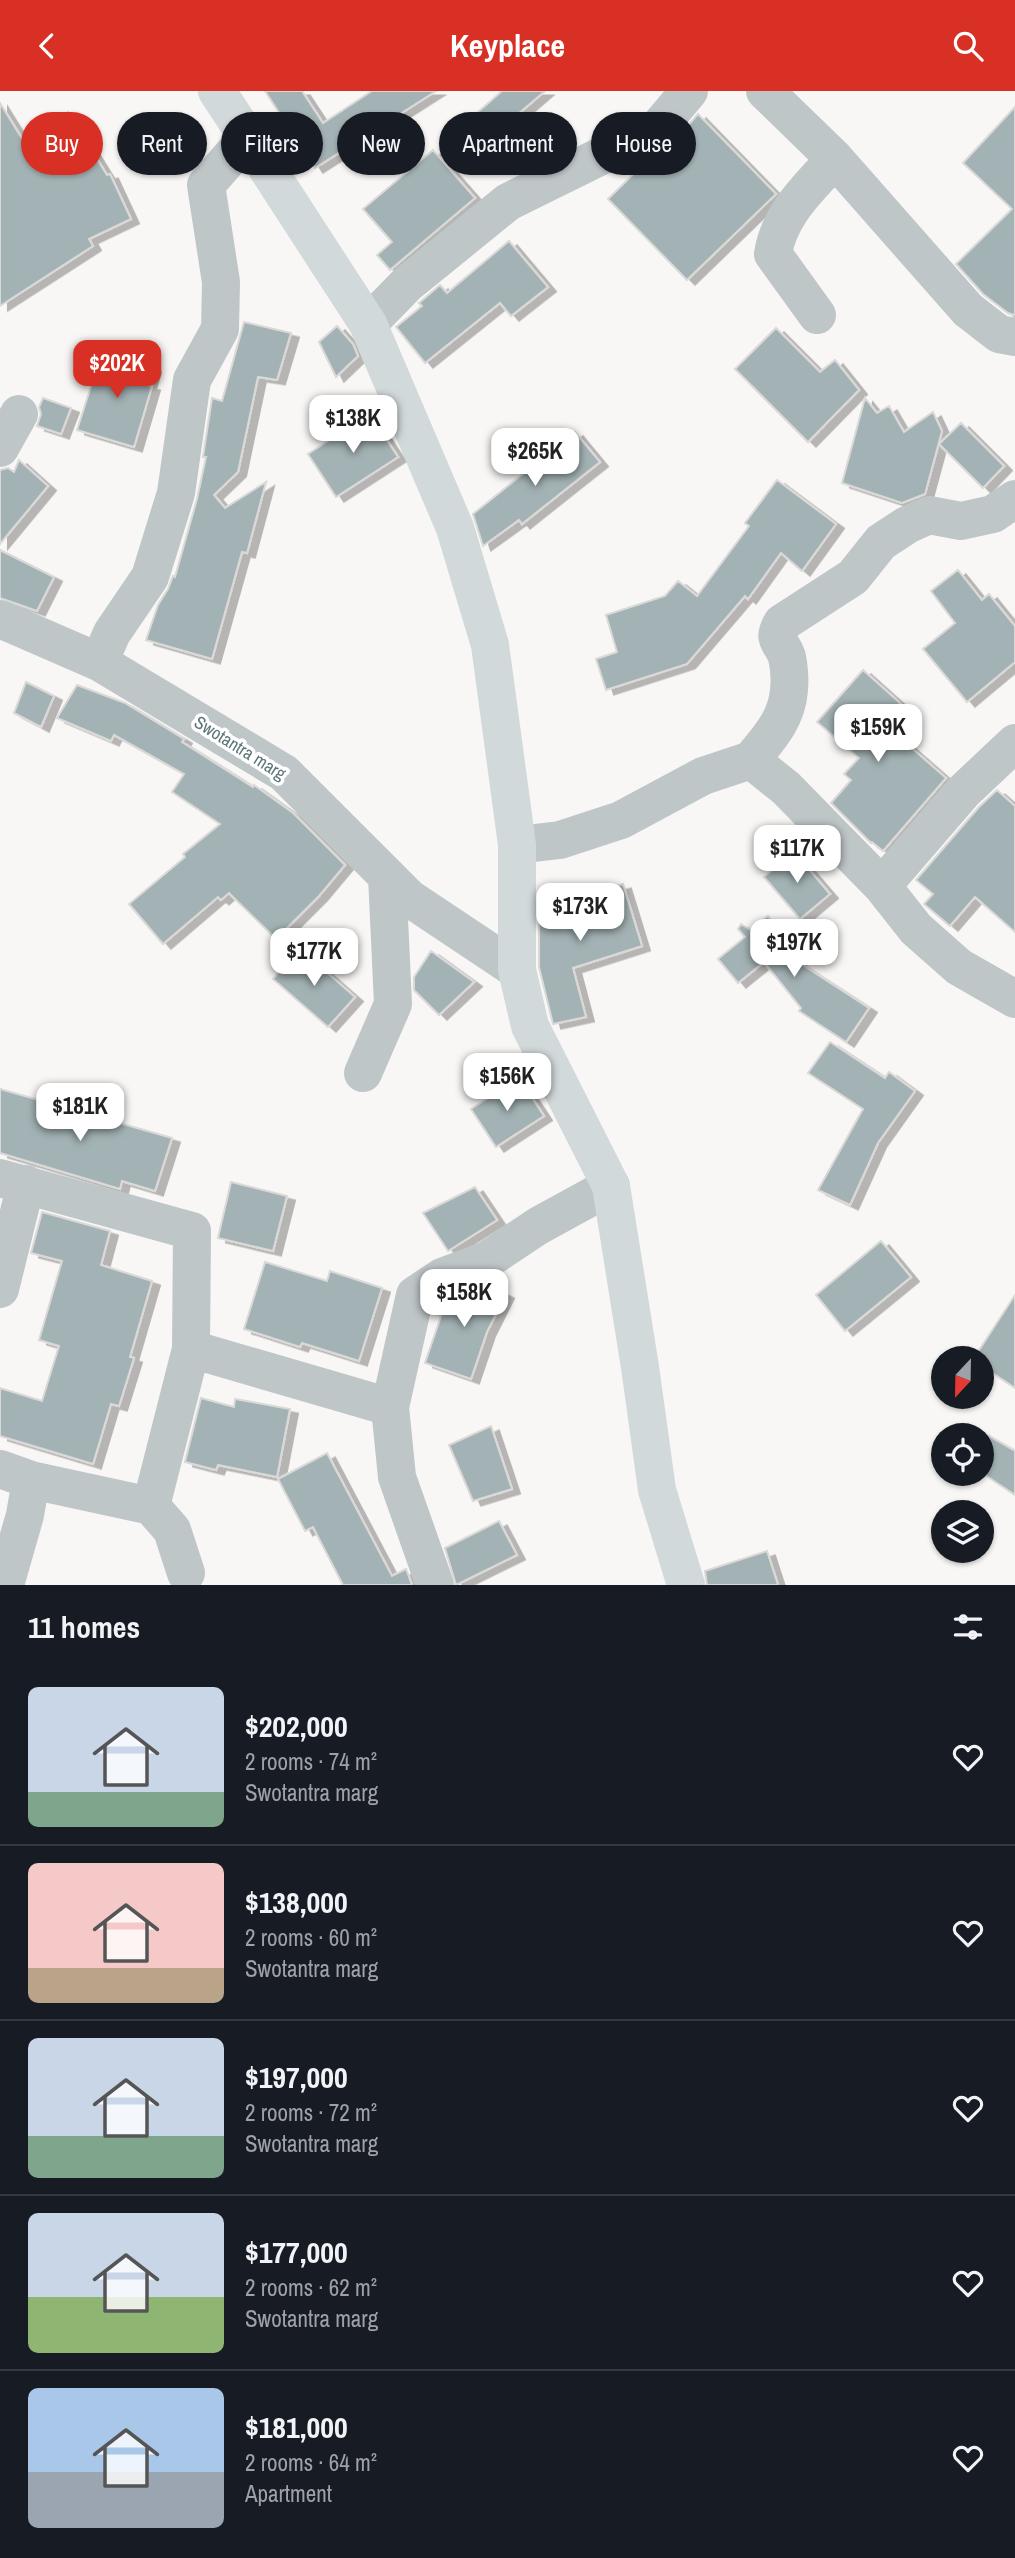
<!DOCTYPE html>
<meta charset="utf-8">
<style>
body{margin:0;font-family:"Archivo Narrow",sans-serif;background:#242831;color:#f1f3f6;height:100vh;display:flex;flex-direction:column;font-size:26px;white-space:nowrap}
*{box-sizing:border-box;margin:0}
p{font-size:23px;color:#9ea1a6}
.icon{flex:none;width:38px;height:38px;fill:none;stroke:currentColor;stroke-width:2;stroke-linecap:round;stroke-linejoin:round}
.map{position:relative;height:1494px;overflow:hidden}
.panel{display:flex;flex-direction:column;background:#171b24;flex:1}
.panel>*{flex:none}
.banner{position:absolute;left:21px;top:21px;width:973px;height:63px;display:flex;gap:14px}
.needle{width:46px;rotate:202deg}
.fabs{position:absolute;left:931px;top:1255px;display:grid;gap:14px}
.fabs a{display:grid;place-items:center;width:63px;height:63px;border-radius:50%;background:#171b24;box-shadow:0 2px 5px #0004;font-size:35px}
.price{position:absolute;translate:-50% -60px;padding:0 16px;border-radius:14px;background:#fff;color:#222;font-size:23px;line-height:46px;filter:drop-shadow(0 2px 4px #0008)}
.price::after{content:'';position:absolute;left:50%;top:42px;width:21px;height:16px;margin-left:-10px;background:inherit;clip-path:polygon(0 0,100% 0,50% 100%)}
.price.selected{background:#d93025;color:#fff}
ul{padding:0;list-style:none}
li{display:flex;align-items:center;gap:21px;height:175px;padding:0 28px}
li+li{border-top:2px solid #363941}
li span{display:grid;place-items:center;flex:none;width:196px;height:140px;border-radius:10px;color:#555}
li>.icon{margin-inline-start:auto}
span .icon{width:84px;height:84px;fill:#fffc;stroke-width:1}
li b{font-size:30px}
h2{display:flex;justify-content:space-between;align-items:center;height:84px;padding:0 28px;font-size:30px}
.pill{padding:0 24px;border-radius:32px;background:#171b24;box-shadow:0 2px 5px #0004;font-size:24px;line-height:63px}
.pill.selected{background:#d93025;color:#fff}
header{display:flex;justify-content:space-between;align-items:center;height:91px;padding:0 28px;background:#d93025;color:#fff;font-size:32px;font-weight:700}
.map>svg:first-child{display:block}
.building{fill:#a3b2b4;stroke:#dad9d8;stroke-width:2;filter:url(#shadow)}
.lines{fill:none;stroke-linecap:round;stroke-linejoin:round}
.street{stroke:#bfc6c8;stroke-width:38}
.secondary{stroke:#d2d9da;stroke-width:38}
.labels{text-anchor:middle;stroke-width:7;stroke-linejoin:round;paint-order:stroke}
.street-label{font-size:18px;fill:#5e777b;stroke:#fff}
</style>
<header><svg class="icon" aria-label="back" viewBox="0 0 24 24"><path d="M15 5l-7 7 7 7"/></svg>Keyplace<svg class="icon" aria-label="search" viewBox="0 0 24 24"><circle cx="10" cy="10" r="6"/><path d="M15 15l6 6"/></svg></header>
<div class="map">
<svg width="1015" height="1494" viewBox="0 0 1015 1494">
<defs>
<filter id="shadow"><feDropShadow dx="8" dy="4.5" stdDeviation="0" flood-color="#0004"/></filter>
</defs>
<rect width="100%" height="100%" fill="#f8f7f5"/>
<path class="building" d="M 265,0 L 302,0 L 323,32 L 372,0 L 436,0 L 315,77 Z
M 502,0 L 545,0 L 496,42 L 478,21 Z
M 0,12 L 23,49 L 68,21 L 107,84 L 110,83 L 131,128 L 89,148 L 93,155 L 0,215 Z
M 1015,16 L 1015,224 L 1008,222 L 983,203 L 956,173 L 1012,118 L 963,72 Z
M 698,23 L 776,103 L 687,189 L 608,108 L 654,63 L 674,51 Z
M 433,59 L 475,107 L 390,179 L 377,164 L 392,151 L 363,118 Z
M 509,150 L 548,196 L 511,225 L 500,212 L 425,272 L 396,236 L 422,215 L 419,212 L 440,194 L 447,202 Z
M 244,231 L 291,242 L 277,289 L 258,286 L 238,381 L 214,404 L 225,417 L 266,391 L 247,462 L 242,461 L 212,568 L 146,549 L 158,514 L 168,498 L 173,485 L 175,486 L 197,408 L 206,366 L 203,366 L 212,307 L 222,310 Z
M 337,235 L 353,253 L 358,265 L 336,286 L 319,251 Z
M 776,237 L 820,281 L 835,269 L 859,299 L 808,351 L 735,278 Z
M 102,261 L 153,277 L 148,294 L 152,295 L 134,356 L 77,339 Z
M 43,307 L 71,317 L 61,343 L 37,335 L 41,323 L 39,316 Z
M 865,307 L 877,322 L 889,315 L 904,341 L 933,321 L 942,340 L 925,403 L 902,412 L 842,392 Z
M 370,323 L 398,366 L 336,406 L 308,363 Z
M 961,332 L 1004,375 L 983,397 L 939,353 Z
M 575,341 L 600,371 L 522,433 L 519,429 L 483,455 L 473,423 Z
M 19,369 L 48,395 L 0,453 L 0,379 L 8,377 L 14,381 Z
M 777,389 L 836,433 L 802,480 L 781,462 L 748,508 L 745,505 L 687,573 L 606,599 L 596,568 L 617,561 L 606,524 L 665,505 L 678,490 L 697,505 L 749,435 L 745,432 Z
M 0,459 L 54,486 L 37,520 L 0,507 Z
M 958,479 L 982,509 L 989,503 L 1015,535 L 1015,571 L 967,611 L 923,558 L 955,532 L 931,500 Z
M 863,579 L 900,612 L 883,632 L 946,687 L 883,760 L 872,751 L 871,752 L 831,712 L 851,689 L 844,683 L 859,667 L 817,631 Z
M 26,591 L 54,605 L 41,636 L 14,622 Z
M 77,594 L 125,612 L 184,648 L 182,651 L 253,696 L 254,694 L 293,722 L 345,774 L 319,805 L 276,848 L 229,802 L 221,809 L 218,806 L 163,853 L 129,813 L 185,766 L 183,763 L 220,733 L 172,701 L 184,683 L 114,644 L 111,650 L 57,627 Z
M 997,699 L 1015,715 L 1015,841 L 975,806 L 950,835 L 924,813 L 933,803 L 916,789 L 979,716 Z
M 794,761 L 830,803 L 800,828 L 764,786 Z
M 623,793 L 642,855 L 573,877 L 586,926 L 553,933 L 539,876 L 539,802 L 553,800 L 555,813 Z
M 768,825 L 788,850 L 778,858 L 869,917 L 846,951 L 799,920 L 801,917 L 764,871 L 738,892 L 718,868 L 745,846 L 738,838 L 741,833 L 751,839 Z
M 299,857 L 355,906 L 328,936 L 273,888 Z
M 431,860 L 474,891 L 439,924 L 414,899 L 414,886 Z
M 830,951 L 885,987 L 889,981 L 915,1000 L 878,1052 L 850,1114 L 818,1099 L 863,1018 L 808,982 Z
M 519,987 L 544,1025 L 496,1056 L 471,1018 Z
M 0,998 L 172,1047 L 155,1100 L 122,1090 L 120,1098 L 0,1062 Z
M 231,1091 L 287,1105 L 273,1160 L 218,1147 Z
M 475,1096 L 497,1129 L 448,1160 L 423,1122 Z
M 42,1121 L 110,1140 L 101,1174 L 152,1190 L 130,1266 L 134,1267 L 119,1315 L 111,1313 L 93,1373 L 0,1345 L 0,1297 L 42,1310 L 59,1255 L 39,1249 L 62,1170 L 31,1162 Z
M 881,1150 L 911,1186 L 845,1240 L 816,1204 Z
M 265,1171 L 327,1190 L 330,1180 L 382,1197 L 359,1270 L 302,1252 L 300,1256 L 244,1238 Z
M 485,1193 L 506,1203 L 487,1241 L 471,1288 L 425,1272 L 441,1225 L 433,1222 L 434,1217 L 452,1206 Z
M 1015,1204 L 1015,1297 L 982,1275 L 982,1267 L 974,1267 Z
M 201,1307 L 234,1316 L 235,1308 L 290,1318 L 277,1386 L 218,1374 L 216,1379 L 185,1371 Z
M 491,1335 L 512,1398 L 473,1410 L 449,1354 Z
M 982,1341 L 1015,1360 L 1015,1404 L 982,1382 Z
M 327,1362 L 392,1485 L 406,1478 L 412,1494 L 343,1494 L 313,1436 L 305,1440 L 278,1388 Z
M 499,1430 L 517,1464 L 456,1494 L 445,1457 Z
M 767,1460 L 778,1494 L 707,1494 L 705,1480 Z"/>
<g class="lines">
<path class="street" d="M 765,0 L 835,68 L 968,219 L 999,243 L 1015,246
M 817,224 L 773,163 C 779,123 809,97 835,68
M 368,233 L 407,193 L 508,111 L 658,37 L 689,0
M 0,357 L 19,323
M 0,528 L 99,571 L 284,682 L 409,807 L 517,879
M 99,571 L 112,542 L 150,486 L 176,402 L 192,289 L 220,238 L 221,191 L 206,94 L 247,47
M 751,669 C 769,647 787,628 789,599 C 790,590 789,575 787,566 C 782,550 771,550 782,532 L 853,486 L 881,451 L 907,434 L 929,424 L 961,430 L 993,423 L 1015,408
M 517,754 L 560,749 L 621,729 L 703,685 L 751,669 L 786,697 L 882,795 L 916,838 L 959,876 L 1015,908
M 882,795 L 963,701 L 1015,652
M 363,982 L 393,913 L 387,785
M 0,1087 L 192,1140 L 191,1258 L 151,1415
M 0,1198 L 26,1093
M 191,1258 L 390,1316 L 415,1204 L 442,1186 L 487,1169 L 538,1135 L 611,1095
M 390,1316 L 397,1386 L 435,1494
M 0,1378 L 31,1389 L 151,1415 L 172,1439 L 186,1482
M 5,1494 L 25,1424 L 31,1389"/>
<path class="secondary" d="M 217,0 L 368,233 L 455,437 L 490,554 L 517,754 L 517,879 L 530,935 L 611,1095 L 640,1276 L 657,1399 L 686,1494"/>
</g>
<g class="labels">
<g class="street-label">
<text transform="translate(240 657) rotate(32)" y="6">Swotantra marg</text>
</g>
</g>
</svg>
<div class="fabs">
<a><svg class="needle" viewBox="-14 -14 28 28"><path d="M0-13l5 13h-10z" fill="#e53935"/><path d="M0 13l5-13h-10z" fill="#9ea1a6"/></svg></a>
<a><svg class="icon" aria-label="locate" viewBox="0 0 24 24"><circle cx="12" cy="12" r="6"/><path d="M12 2v4M12 18v4M2 12h4M18 12h4"/></svg></a>
<a><svg class="icon" aria-label="layers" viewBox="0 0 24 24"><path d="M12 4l9 5-9 5-9-5zM3 14l9 5 9-5"/></svg></a>
</div>
<b class="price selected" style="left:117px;top:309px">$202K</b>
<b class="price" style="left:353px;top:364px">$138K</b>
<b class="price" style="left:535px;top:397px">$265K</b>
<b class="price" style="left:878px;top:673px">$159K</b>
<b class="price" style="left:797px;top:794px">$117K</b>
<b class="price" style="left:580px;top:852px">$173K</b>
<b class="price" style="left:794px;top:888px">$197K</b>
<b class="price" style="left:314px;top:897px">$177K</b>
<b class="price" style="left:507px;top:1022px">$156K</b>
<b class="price" style="left:80px;top:1052px">$181K</b>
<b class="price" style="left:464px;top:1238px">$158K</b>
<div class="banner">
<a class="pill selected">Buy</a>
<a class="pill">Rent</a>
<a class="pill">Filters</a>
<a class="pill">New</a>
<a class="pill">Apartment</a>
<a class="pill">House</a>
</div>
</div>
<section class="panel">
<h2>11 homes<svg class="icon" aria-label="filters" viewBox="0 0 24 24"><path d="M4 7h16M4 17h16"/><circle cx="9" cy="7" r="2"/><circle cx="15" cy="17" r="2"/></svg></h2>
<ul>
<li><span style="background:linear-gradient(#c9d6e8 75%,#7fa58c 0)"><svg class="icon" aria-label="home" viewBox="0 0 24 24"><path d="M3 11l9-7 9 7M6 9v11h12V9"/></svg></span><div><b>$202,000</b><p>2 rooms · 74 m²</p><p>Swotantra marg</p></div><svg class="icon" aria-label="heart" viewBox="0 0 24 24"><path d="M12 20l-8-8c-3-5 5-10 8-4 3-6 11-1 8 4z"/></svg></li>
<li><span style="background:linear-gradient(#f6c9c9 75%,#b9a48a 0)"><svg class="icon" aria-label="home" viewBox="0 0 24 24"><path d="M3 11l9-7 9 7M6 9v11h12V9"/></svg></span><div><b>$138,000</b><p>2 rooms · 60 m²</p><p>Swotantra marg</p></div><svg class="icon" aria-label="heart" viewBox="0 0 24 24"><path d="M12 20l-8-8c-3-5 5-10 8-4 3-6 11-1 8 4z"/></svg></li>
<li><span style="background:linear-gradient(#c9d6e8 70%,#7fa58c 0)"><svg class="icon" aria-label="home" viewBox="0 0 24 24"><path d="M3 11l9-7 9 7M6 9v11h12V9"/></svg></span><div><b>$197,000</b><p>2 rooms · 72 m²</p><p>Swotantra marg</p></div><svg class="icon" aria-label="heart" viewBox="0 0 24 24"><path d="M12 20l-8-8c-3-5 5-10 8-4 3-6 11-1 8 4z"/></svg></li>
<li><span style="background:linear-gradient(#c9d6e8 60%,#8fb573 0)"><svg class="icon" aria-label="home" viewBox="0 0 24 24"><path d="M3 11l9-7 9 7M6 9v11h12V9"/></svg></span><div><b>$177,000</b><p>2 rooms · 62 m²</p><p>Swotantra marg</p></div><svg class="icon" aria-label="heart" viewBox="0 0 24 24"><path d="M12 20l-8-8c-3-5 5-10 8-4 3-6 11-1 8 4z"/></svg></li>
<li><span style="background:linear-gradient(#a9c7e8 60%,#9aa5b1 0)"><svg class="icon" aria-label="home" viewBox="0 0 24 24"><path d="M3 11l9-7 9 7M6 9v11h12V9"/></svg></span><div><b>$181,000</b><p>2 rooms · 64 m²</p><p>Apartment</p></div><svg class="icon" aria-label="heart" viewBox="0 0 24 24"><path d="M12 20l-8-8c-3-5 5-10 8-4 3-6 11-1 8 4z"/></svg></li>
</ul>
</section>
